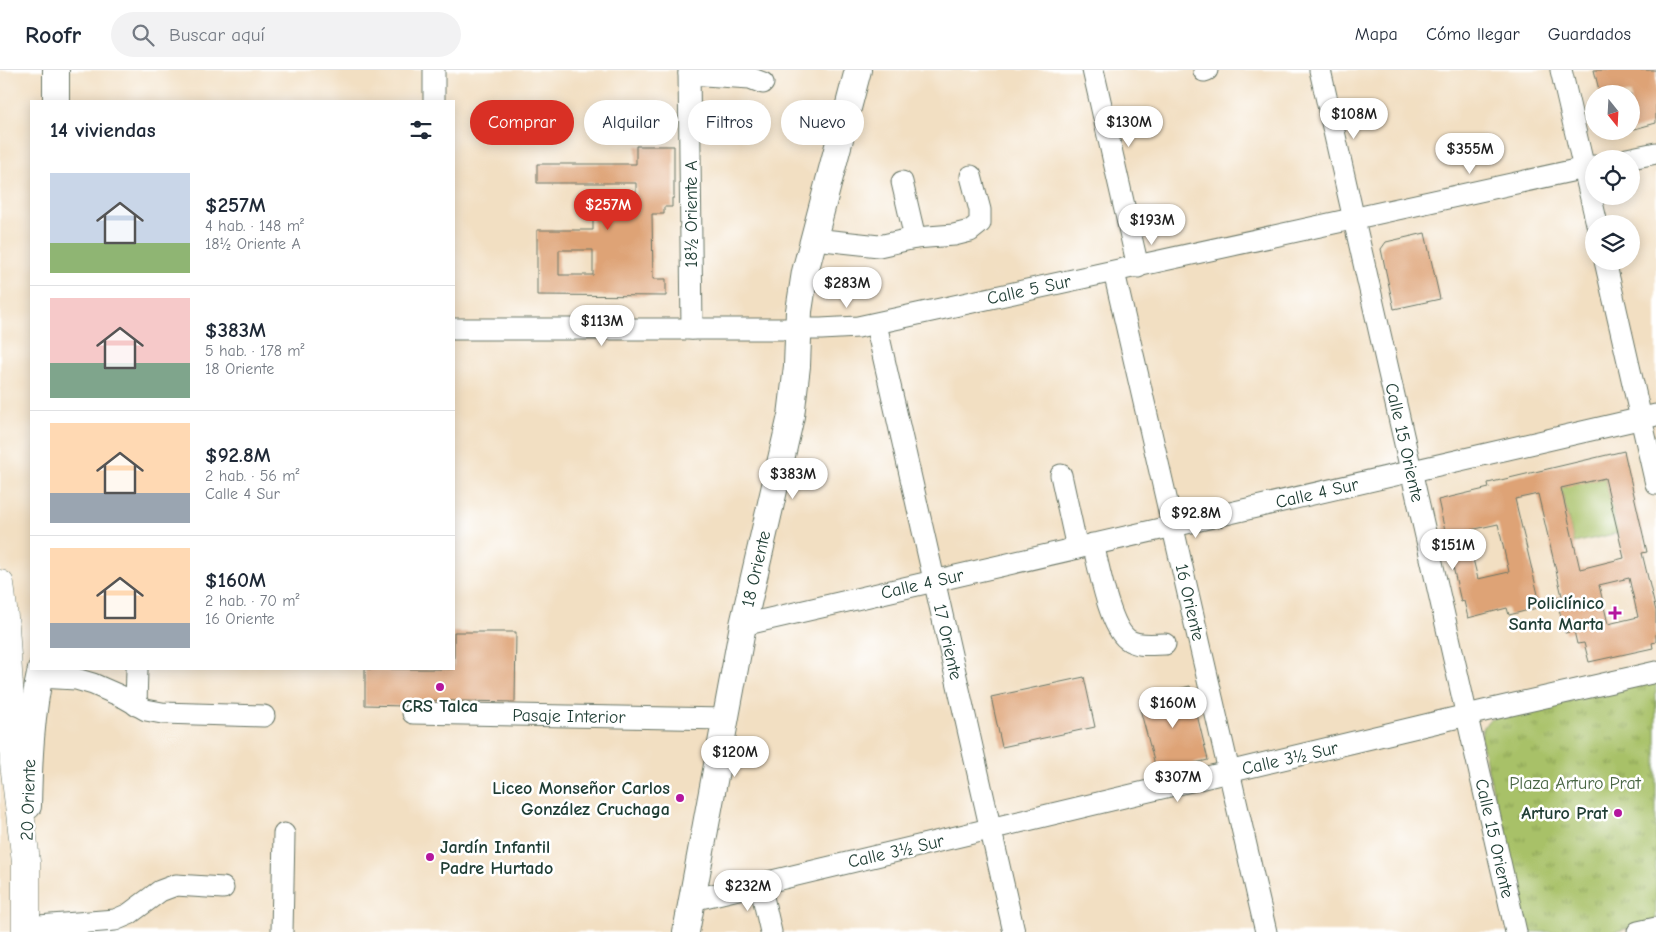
<!DOCTYPE html>
<html lang="es">
<meta charset="utf-8">
<style>
body{margin:0;font-family:"Comic Neue",sans-serif;background:#f2f2f3;color:#1f2937;height:100vh;display:flex;flex-direction:column;font-size:19px;white-space:nowrap}
*{box-sizing:border-box;margin:0}
p{font-size:16px;color:#747a83}
.icon{flex:none;width:28px;height:28px;fill:none;stroke:currentColor;stroke-width:2;stroke-linecap:round;stroke-linejoin:round}
.map{position:relative;flex:1;overflow:hidden}
.side{position:absolute;left:30px;top:30px;width:425px;height:570px;display:flex;flex-direction:column;background:#fff;border-radius:0px;box-shadow:0 2px 12px #0003}
.side>*{flex:none}
.hud{position:absolute;left:470px;top:30px;width:475px;height:45px;display:flex;gap:10px}
.needle{width:32px;rotate:162deg}
.fabs{position:absolute;left:1585px;top:15px;display:grid;gap:10px}
.fabs a{display:grid;place-items:center;width:55px;height:55px;border-radius:50%;background:#fff;box-shadow:0 2px 12px #0003;font-size:25px}
.price{position:absolute;translate:-50% -42px;padding:0 11px;border-radius:18px;background:#fff;color:#222;font-size:16px;line-height:32px;filter:drop-shadow(0 1px 2px #0008)}
.price::after{content:'';position:absolute;left:50%;top:30px;width:15px;height:11px;margin-left:-8px;background:inherit;clip-path:polygon(0 0,100% 0,50% 100%)}
.price.on{background:#d93025;color:#fff}
ul{padding:0;list-style:none}
li{display:flex;align-items:center;gap:15px;height:125px;padding:0 20px}
li+li{border-top:1px solid #e0e1e3}
li span{display:grid;place-items:center;flex:none;width:140px;height:100px;border-radius:0px;color:#555}
li>.icon{margin-inline-start:auto}
span .icon{width:60px;height:60px;fill:#fffc;stroke-width:1}
li b{font-size:21px}
h2{display:flex;justify-content:space-between;align-items:center;height:60px;padding:0 20px;font-size:21px}
.tag{padding:0 18px;border-radius:22px;background:#fff;box-shadow:0 2px 12px #0003;font-size:18px;line-height:45px}
.tag.on{background:#d93025;color:#fff}
header{display:flex;align-items:center;gap:30px;box-sizing:border-box;height:70px;padding:0 25px;background:#fff;border-bottom:1px solid #e0e1e3}
header strong{font-size:24px}
nav{display:flex;gap:28px;margin-inline-start:auto;font-size:18px}
.search{width:350px;height:45px;background:#f2f2f3;display:flex;align-items:center;gap:12px;box-sizing:border-box;padding:0 18px;border-radius:28px;color:#747a83;font-size:19px}
.map>svg:first-child{display:block}
.grass{fill:url(#grass-tufts);stroke:#647f4e}
.garden{fill:#a8c167;stroke:#647f4e}
.building{fill:#dea376;fill-rule:evenodd}
.lines{fill:none;stroke-linecap:round;stroke-linejoin:round}
.minor-casing{stroke:#697666;stroke-width:23}
.major-casing{stroke:#697666;stroke-width:28}
.highway-casing{stroke:#697666;stroke-width:29}
.minor{stroke:#fff;stroke-width:21}
.major{stroke:#fff;stroke-width:26}
.highway{stroke:#fff;stroke-width:28}
.poi-dot{fill:#b5179e;stroke:#fff;stroke-width:2}
.labels{text-anchor:middle;stroke-width:5;stroke-linejoin:round;paint-order:stroke}
.street-label{font-size:18px;fill:#1f3d34;stroke:#fff}
.poi-label{font-size:18px;font-weight:bold;fill:#1f3d34;stroke:#fff;text-anchor:end}
.park-label{font-size:18px;fill:#486543;stroke:#fff}
</style>
<header>
<strong>Roofr</strong>
<div class="search"><svg class="icon" aria-label="search" viewBox="0 0 24 24"><circle cx="10" cy="10" r="6"/><path d="M15 15l6 6"/></svg>Buscar aquí</div>
<nav><a>Mapa</a><a>Cómo llegar</a><a>Guardados</a></nav>
</header>
<div class="map">
<svg width="1656" height="862" viewBox="0 0 1656 862">
<defs>
<pattern id="grass-tufts" width="24" height="20" patternUnits="userSpaceOnUse" patternTransform="scale(1.25)"><rect width="24" height="20" fill="#a8c167"/><path d="M3 7l-1-3M5 7V3M7 7l1-3M15 17l-1-3M17 17v-4M19 17l1-3" fill="none" stroke="#889e56"/></pattern>
</defs>
<rect width="100%" height="100%" fill="#fff"/>
<filter id="ink" filterUnits="userSpaceOnUse"><feTurbulence type="fractalNoise" baseFrequency=".02" numOctaves="2"/><feDisplacementMap in="SourceGraphic" scale="10" xChannelSelector="R" yChannelSelector="G"/><feConvolveMatrix kernelMatrix="1 2 1 2 8 2 1 2 1" color-interpolation-filters="sRGB"/></filter>
<filter id="wash" filterUnits="userSpaceOnUse"><feTurbulence type="fractalNoise" baseFrequency=".0096" numOctaves="4" result="noise"/><feDisplacementMap in="SourceGraphic" scale="20" xChannelSelector="R" yChannelSelector="G"/><feGaussianBlur stdDeviation="1.12" result="paint"/><feColorMatrix in="noise" values="0 0 0 0 0 0 0 0 0 0 0 0 0 0 0 0 0 1.4 0 .05"/><feComposite in="paint" operator="in"/></filter>
<g filter="url(#wash)">
<rect width="100%" height="100%" fill="#f2dfc2"/>
<path class="grass" d="M 1656,610 L 1656,852 L 1613,862 L 1526,862 L 1481,669 C 1481,661 1484,656 1489,650 Z"/>
<path class="garden" d="M 1605,408 L 1618,463 L 1574,473 L 1561,418 Z"/>
<g id="blocks">
<path class="building" d="M 1594,0 L 1656,0 L 1656,53 L 1631,60 L 1631,24 L 1600,24 Z
M 636,76 L 674,76 L 674,128 L 672,128 L 672,137 L 664,137 L 664,144 L 652,144 L 653,209 L 666,209 L 666,226 L 537,225 L 537,160 L 593,160 L 593,140 L 636,140 L 636,113 L 537,113 L 537,94 L 636,94 ZM 559,180 L 593,180 L 593,205 L 559,205 Z
M 1425,163 L 1440,229 L 1394,239 L 1381,179 L 1386,172 Z
M 1624,381 L 1647,482 L 1642,483 L 1656,541 L 1656,572 L 1652,573 L 1653,578 L 1589,592 L 1584,573 L 1577,574 L 1574,561 L 1565,563 L 1556,527 L 1562,526 L 1538,424 L 1515,429 L 1541,537 L 1509,545 L 1507,538 L 1468,548 L 1464,531 L 1461,532 L 1438,430 L 1489,418 L 1488,413 ZM 1605,408 L 1624,488 L 1580,499 L 1561,418 ZM 1498,454 L 1509,502 L 1478,509 L 1466,461 ZM 1629,508 L 1638,547 L 1608,554 L 1599,515 Z
M 454,562 L 516,562 L 515,632 L 413,630 L 407,632 L 403,636 L 365,635 L 365,599 L 454,599 Z
M 1084,607 L 1095,657 L 1002,677 L 991,627 Z
M 1190,616 L 1208,690 L 1157,702 L 1140,639 L 1144,638 L 1141,628 Z"/>
</g>
</g>
<g filter="url(#ink)">
<use href="#blocks" fill-opacity="0" stroke="#697666" stroke-width="1"/>
<g class="lines">
<defs>
<g id="minor">
<path d="M 434,0 L 434,31"/>
<path d="M 689,0 L 692,259"/>
<path d="M 1093,0 L 1138,197"/>
<path id="s1" d="M 1320,0 L 1516,862"/>
<path d="M 1561,0 L 1597,154"/>
<path d="M 1204,1 L 1207,0"/>
<path d="M 689,4 L 750,8 L 763,13"/>
<path d="M 1627,89 L 1656,83"/>
<path d="M 902,112 L 915,168"/>
<path d="M 814,169 L 879,176 L 915,168 L 954,165 L 970,161 L 980,153 L 980,140 L 971,106"/>
<path d="M 1605,191 L 1656,414"/>
<path id="s2" d="M 1114,202 L 1266,862"/>
<path id="s3" d="M 876,254 L 1014,862"/>
<path id="s4" d="M 454,259 L 821,259 L 858,257 L 1594,96"/>
<path d="M 1061,405 L 1077,478"/>
<path d="M 1093,474 C 1099,497 1109,555 1127,569 C 1137,577 1153,574 1165,574"/>
<path id="s5" d="M 743,555 L 1656,345"/>
<path d="M 39,607 L 76,609 L 93,614 L 125,628 L 146,640 L 162,643 L 264,646"/>
<path d="M 136,635 L 137,599"/>
<path id="s6" d="M 413,643 L 724,649"/>
<path d="M 760,814 L 771,862"/>
<path d="M 692,830 L 1484,641 L 1656,602"/>
<path d="M 26,857 L 115,850 L 129,844 L 160,821 L 176,815 L 223,818"/>
<path d="M 282,862 L 284,764"/>
<path d="M 1638,862 L 1656,858"/>
</g>
<g id="major">
<path d="M 56,31 L 56,0"/>
<path d="M 28,736 C 29,690 31,644 41,599"/>
<path id="s7" d="M 686,862 L 743,555 L 791,346 L 797,296 L 799,241 L 805,202 L 858,0"/>
</g>
<path id="highway" d="M 0,514 L 5,556 L 14,693 L 26,792 L 26,862"/>
</defs>
<use href="#minor" class="minor-casing"/>
<use href="#major" class="major-casing"/>
<use href="#highway" class="highway-casing"/>
<use href="#minor" class="minor"/>
<use href="#major" class="major"/>
<use href="#highway" class="highway"/>
</g>
</g>
<g class="poi-dot">
<path d="M1612.5 535.5h5v5h5v5h-5v5h-5v-5h-5v-5h5z"/>
<circle cx="440" cy="617" r="5"/>
<circle cx="680" cy="728" r="5"/>
<circle cx="1618" cy="743" r="5"/>
<circle cx="430" cy="787" r="5"/>
</g>
<g class="labels">
<g class="street-label">
<text transform="translate(691 144) rotate(-90)" y="6">18½ Oriente A</text>
<text dy="6" stroke="none"><textPath href="#s4" startOffset="579">Calle 5 Sur</textPath></text>
<text dy="6" stroke="none"><textPath href="#s1" startOffset="382">Calle 15 Oriente</textPath></text>
<text dy="6" stroke="none"><textPath href="#s5" startOffset="589">Calle 4 Sur</textPath></text>
<text dy="6" stroke="none"><textPath href="#s7" startOffset="370">18 Oriente</textPath></text>
<text dy="6" stroke="none"><textPath href="#s5" startOffset="184">Calle 4 Sur</textPath></text>
<text dy="6" stroke="none"><textPath href="#s2" startOffset="339">16 Oriente</textPath></text>
<text dy="6" stroke="none"><textPath href="#s3" startOffset="326">17 Oriente</textPath></text>
<text dy="6" stroke="none"><textPath href="#s6" startOffset="156">Pasaje Interior</textPath></text>
<text transform="translate(1290 688) rotate(-13)" y="6">Calle 3½ Sur</text>
<text transform="translate(28 730) rotate(-88)" y="6">20 Oriente</text>
<text dy="6" stroke="none"><textPath href="#s1" startOffset="788">Calle 15 Oriente</textPath></text>
<text transform="translate(896 781) rotate(-13)" y="6">Calle 3½ Sur</text>
</g>
<g class="poi-label">
<text x="1604" y="539">Policlínico<tspan x="1604" dy="21">Santa Marta</tspan></text>
<text x="440" y="642" text-anchor="middle">CRS Talca</text>
<text x="670" y="724">Liceo Monseñor Carlos<tspan x="670" dy="21">González Cruchaga</tspan></text>
<text x="1608" y="749">Arturo Prat</text>
<text x="440" y="783" text-anchor="start">Jardín Infantil<tspan x="440" dy="21">Padre Hurtado</tspan></text>
</g>
<g class="park-label">
<text x="1575" y="719">Plaza Arturo Prat</text>
</g>
</g>
</svg>
<div class="fabs">
<a><svg class="needle" viewBox="-14 -14 28 28"><path d="M0-13l5 13h-10z" fill="#e53935"/><path d="M0 13l5-13h-10z" fill="#747a83"/></svg></a>
<a><svg class="icon" aria-label="locate" viewBox="0 0 24 24"><circle cx="12" cy="12" r="6"/><path d="M12 2v4M12 18v4M2 12h4M18 12h4"/></svg></a>
<a><svg class="icon" aria-label="layers" viewBox="0 0 24 24"><path d="M12 4l9 5-9 5-9-5zM3 14l9 5 9-5"/></svg></a>
</div>
<b class="price" style="left:1354px;top:70px">$108M</b>
<b class="price" style="left:1129px;top:78px">$130M</b>
<b class="price" style="left:1470px;top:105px">$355M</b>
<b class="price on" style="left:608px;top:161px">$257M</b>
<b class="price" style="left:1152px;top:176px">$193M</b>
<b class="price" style="left:847px;top:239px">$283M</b>
<b class="price" style="left:602px;top:277px">$113M</b>
<b class="price" style="left:793px;top:430px">$383M</b>
<b class="price" style="left:1196px;top:469px">$92.8M</b>
<b class="price" style="left:1453px;top:501px">$151M</b>
<b class="price" style="left:1173px;top:659px">$160M</b>
<b class="price" style="left:735px;top:708px">$120M</b>
<b class="price" style="left:1178px;top:733px">$307M</b>
<b class="price" style="left:748px;top:842px">$232M</b>
<div class="hud">
<a class="tag on">Comprar</a>
<a class="tag">Alquilar</a>
<a class="tag">Filtros</a>
<a class="tag">Nuevo</a>
</div>
<section class="side">
<h2>14 viviendas<svg class="icon" aria-label="filters" viewBox="0 0 24 24"><path d="M4 7h16M4 17h16"/><circle cx="9" cy="7" r="2"/><circle cx="15" cy="17" r="2"/></svg></h2>
<ul>
<li><span style="background:linear-gradient(#c9d6e8 70%,#8fb573 0)"><svg class="icon" aria-label="home" viewBox="0 0 24 24"><path d="M3 11l9-7 9 7M6 9v11h12V9"/></svg></span><div><b>$257M</b><p>4 hab. · 148 m²</p><p>18½ Oriente A</p></div></li>
<li><span style="background:linear-gradient(#f6c9c9 65%,#7fa58c 0)"><svg class="icon" aria-label="home" viewBox="0 0 24 24"><path d="M3 11l9-7 9 7M6 9v11h12V9"/></svg></span><div><b>$383M</b><p>5 hab. · 178 m²</p><p>18 Oriente</p></div></li>
<li><span style="background:linear-gradient(#ffd9b3 70%,#9aa5b1 0)"><svg class="icon" aria-label="home" viewBox="0 0 24 24"><path d="M3 11l9-7 9 7M6 9v11h12V9"/></svg></span><div><b>$92.8M</b><p>2 hab. · 56 m²</p><p>Calle 4 Sur</p></div></li>
<li><span style="background:linear-gradient(#ffd9b3 75%,#9aa5b1 0)"><svg class="icon" aria-label="home" viewBox="0 0 24 24"><path d="M3 11l9-7 9 7M6 9v11h12V9"/></svg></span><div><b>$160M</b><p>2 hab. · 70 m²</p><p>16 Oriente</p></div></li>
</ul>
</section>
</div>
